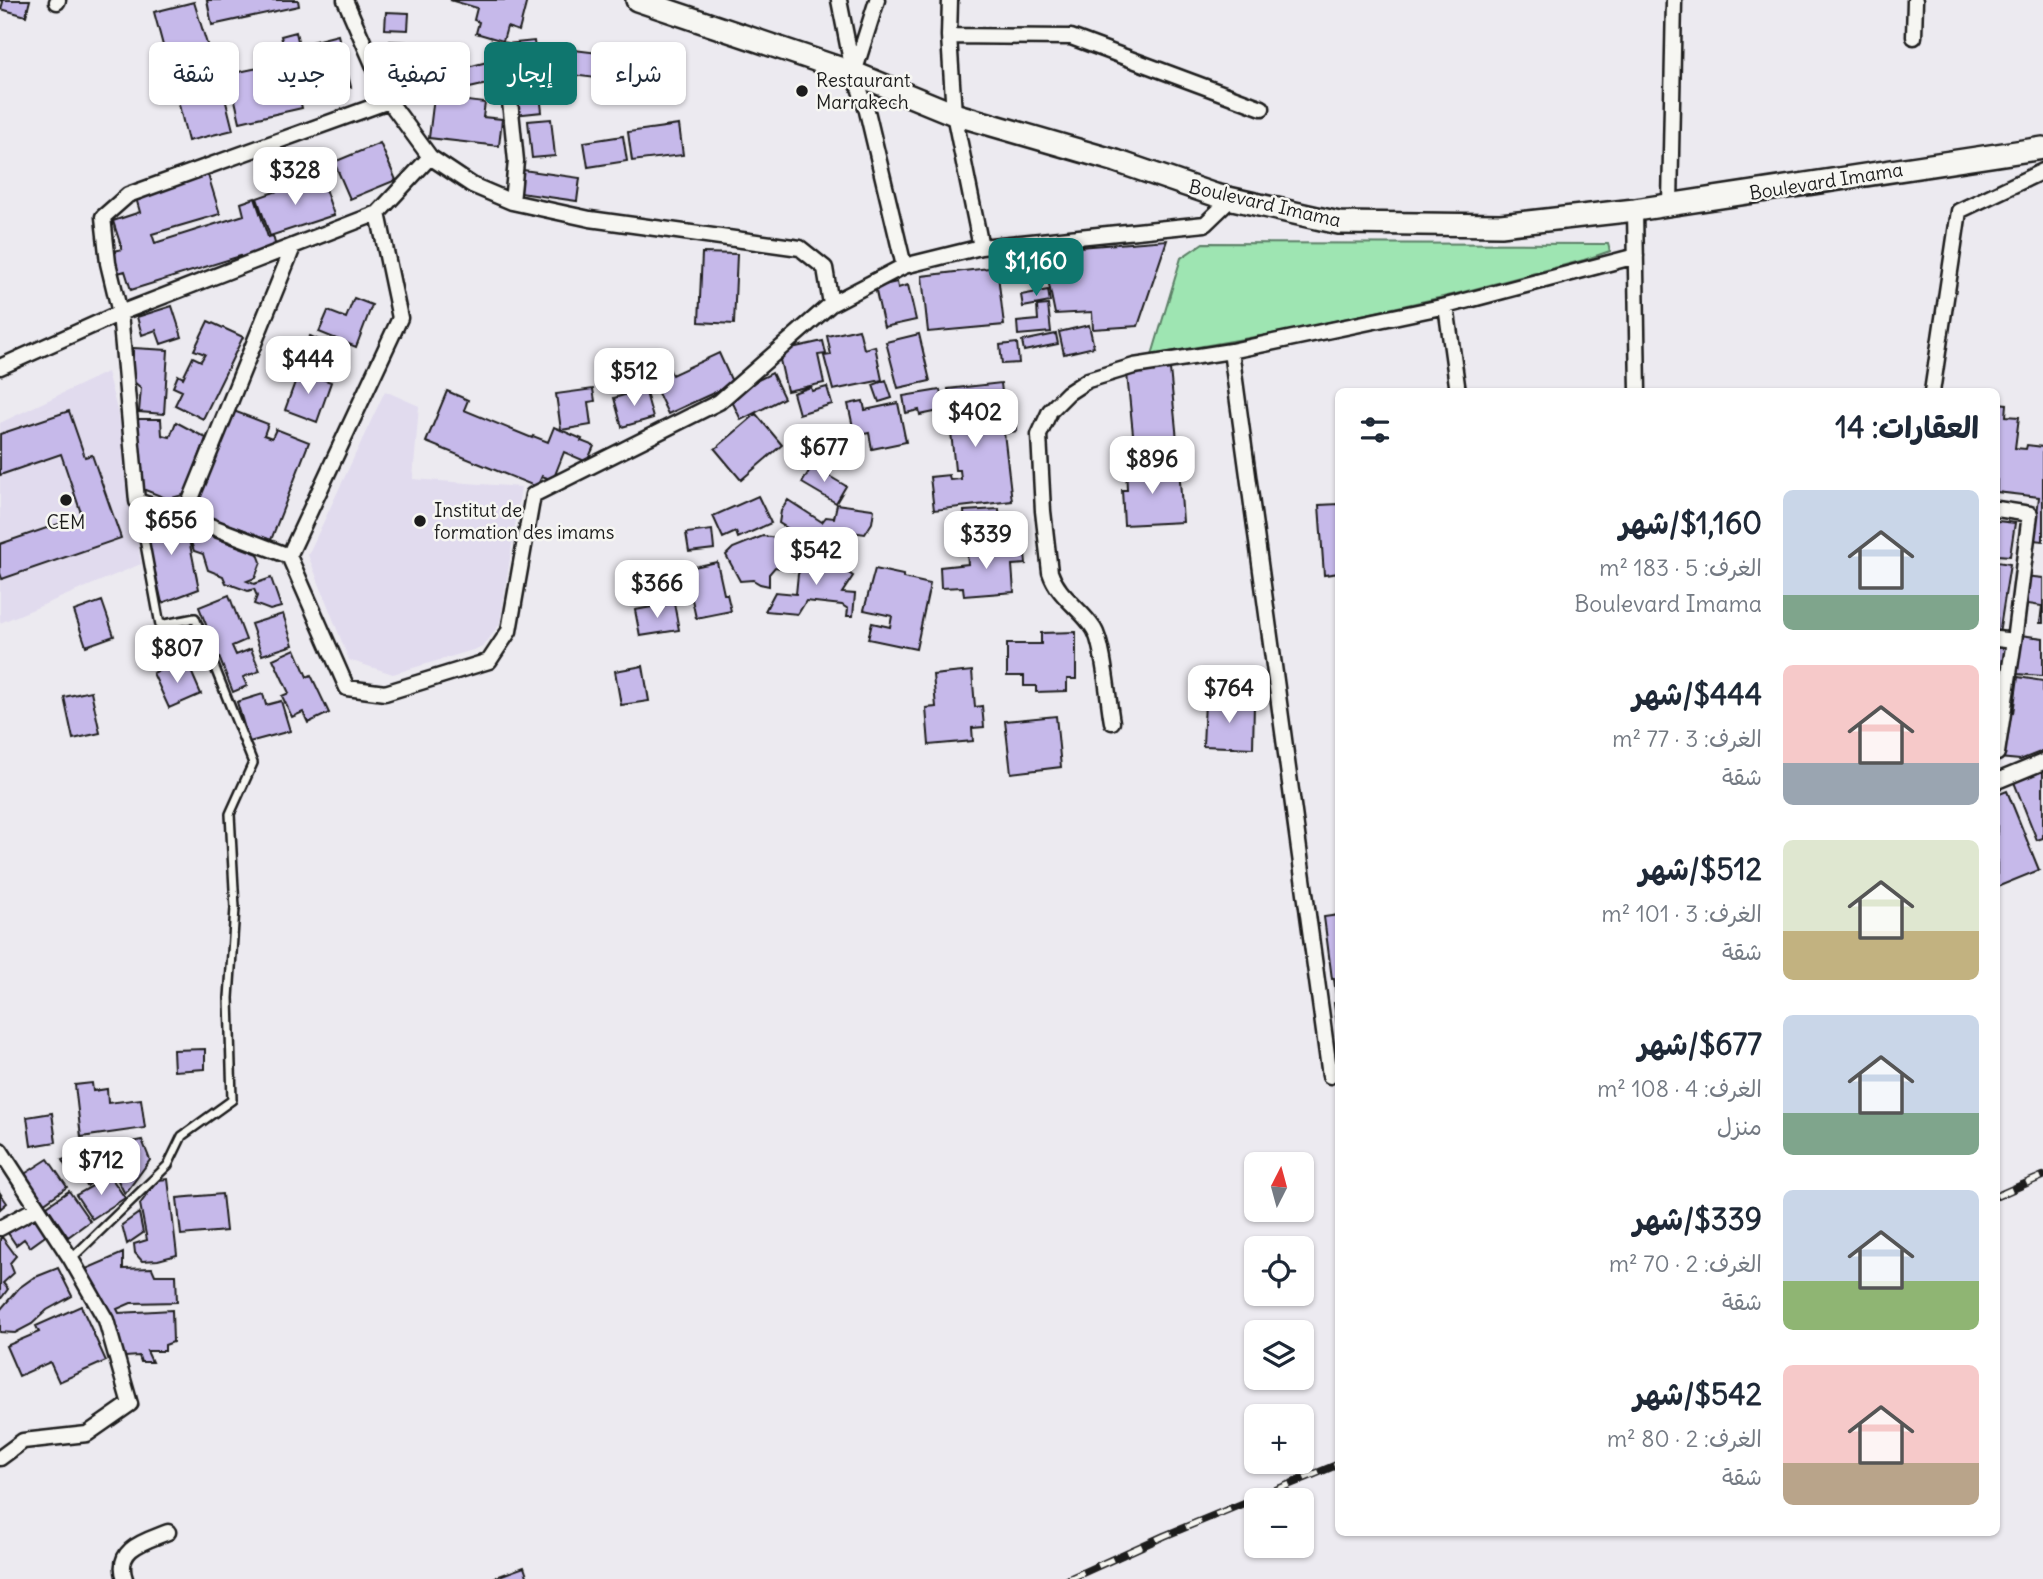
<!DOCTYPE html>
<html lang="ar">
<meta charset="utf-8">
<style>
body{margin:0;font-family:Delius,"Playpen Sans Arabic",sans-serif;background:#f6f6f7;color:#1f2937;direction:rtl;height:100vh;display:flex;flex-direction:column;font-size:26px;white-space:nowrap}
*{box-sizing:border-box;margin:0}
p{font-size:23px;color:#747a83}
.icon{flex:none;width:38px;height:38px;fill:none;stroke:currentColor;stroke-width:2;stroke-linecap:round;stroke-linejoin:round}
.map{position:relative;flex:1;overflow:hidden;direction:ltr}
.side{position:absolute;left:1335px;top:388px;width:665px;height:1148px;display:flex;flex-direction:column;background:#fff;border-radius:10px;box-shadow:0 2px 5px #0004;direction:rtl}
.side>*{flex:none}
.top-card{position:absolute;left:21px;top:42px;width:665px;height:63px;direction:rtl;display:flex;gap:14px}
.needle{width:46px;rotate:6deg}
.buttons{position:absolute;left:1244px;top:1152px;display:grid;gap:14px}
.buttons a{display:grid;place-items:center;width:70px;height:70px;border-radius:10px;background:#fff;box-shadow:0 2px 5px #0004;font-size:35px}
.price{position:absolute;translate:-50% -60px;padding:0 16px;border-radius:14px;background:#fff;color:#222;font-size:23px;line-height:46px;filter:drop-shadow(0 2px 4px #0008)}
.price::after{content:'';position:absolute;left:50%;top:42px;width:21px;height:16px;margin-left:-10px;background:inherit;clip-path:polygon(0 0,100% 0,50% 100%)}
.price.selected{background:#0f766e;color:#fff}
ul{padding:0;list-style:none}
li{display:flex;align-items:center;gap:21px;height:175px;padding:0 21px}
li span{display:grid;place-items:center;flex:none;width:196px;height:140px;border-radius:10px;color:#555}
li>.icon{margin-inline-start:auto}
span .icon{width:84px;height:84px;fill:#fffc;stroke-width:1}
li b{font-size:30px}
h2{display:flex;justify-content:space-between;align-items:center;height:84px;padding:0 21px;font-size:30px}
.tag{padding:0 24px;border-radius:10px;background:#fff;box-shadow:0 2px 5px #0004;font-size:24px;line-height:63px}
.tag.selected{background:#0f766e;color:#fff}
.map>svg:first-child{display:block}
.built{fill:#e1dbee}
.green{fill:#9ee5b2;stroke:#5d8067;stroke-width:2}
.building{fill:#c6b9ea;stroke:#1c1c1c;stroke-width:2}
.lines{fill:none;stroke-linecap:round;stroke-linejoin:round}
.lane-casing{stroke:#1c1c1c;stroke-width:12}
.street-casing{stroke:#1c1c1c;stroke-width:19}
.primary-casing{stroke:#1c1c1c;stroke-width:26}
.lane{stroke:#f6f6f2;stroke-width:7}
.street{stroke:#f6f6f2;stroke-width:14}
.primary{stroke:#f6f6f2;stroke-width:21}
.rail-casing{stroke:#1c1c1c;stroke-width:8}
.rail{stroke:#f6f6f2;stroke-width:5;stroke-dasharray:16;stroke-linecap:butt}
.poi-dot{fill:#1c1c1c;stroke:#f6f6f2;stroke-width:2.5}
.labels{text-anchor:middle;stroke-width:5;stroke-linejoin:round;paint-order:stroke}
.poi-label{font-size:19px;fill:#1c1c1c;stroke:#f6f6f2;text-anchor:start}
.street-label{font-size:19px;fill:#1c1c1c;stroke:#f6f6f2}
</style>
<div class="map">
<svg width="2043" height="1579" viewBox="0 0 2043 1579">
<rect width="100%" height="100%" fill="#eceaf0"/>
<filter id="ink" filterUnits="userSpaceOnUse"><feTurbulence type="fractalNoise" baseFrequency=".0143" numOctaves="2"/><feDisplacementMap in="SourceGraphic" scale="14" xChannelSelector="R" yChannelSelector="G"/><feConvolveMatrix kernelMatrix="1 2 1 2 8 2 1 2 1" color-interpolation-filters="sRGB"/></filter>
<g filter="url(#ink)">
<path class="built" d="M 107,372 L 124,436 L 141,564 L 0,623 L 0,423 Z
M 385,391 L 419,406 L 413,479 L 521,487 L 500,624 L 483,647 L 393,674 L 349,660 L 308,555 Z"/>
<path class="green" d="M 1203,243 L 1608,244 L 1610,251 L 1584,260 L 1452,295 L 1289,331 L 1152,355 L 1181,258 Z"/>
<path class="building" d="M 0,0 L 30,0 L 26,16 L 1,9 L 3,2 Z
M 207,0 L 298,0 L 299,6 L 212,25 Z
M 450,0 L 527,0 L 519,31 L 507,27 L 503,41 L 476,33 L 479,22 L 474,20 L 477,8 Z
M 194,2 L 219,83 L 176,94 L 154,12 Z
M 386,12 L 409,13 L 408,30 L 385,29 Z
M 296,32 L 299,45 L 338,35 L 351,87 L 304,99 L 293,59 L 277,63 L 273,46 L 283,44 L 281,36 Z
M 390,41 L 425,43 L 422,92 L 404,91 L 405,74 L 388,74 Z
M 534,41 L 542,112 L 514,115 L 507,44 Z
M 566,49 L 599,53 L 596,78 L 563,74 Z
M 291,61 L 302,108 L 240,122 L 229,74 Z
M 491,61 L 496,82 L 465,89 L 460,69 Z
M 632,62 L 664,64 L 662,98 L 630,96 Z
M 222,86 L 233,130 L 188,141 L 177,97 Z
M 434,97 L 485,103 L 483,117 L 502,119 L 499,146 L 429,138 Z
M 551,119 L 555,156 L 532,158 L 528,121 Z
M 679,125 L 683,155 L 632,161 L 628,132 Z
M 623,136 L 627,161 L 588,167 L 584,142 Z
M 380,143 L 396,180 L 350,199 L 334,162 Z
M 523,170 L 580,178 L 577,201 L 520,193 Z
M 208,175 L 220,214 L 152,234 L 155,243 L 244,215 L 241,203 L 255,198 L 268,237 L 273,236 L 276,247 L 240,259 L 240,256 L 131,290 L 125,271 L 118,273 L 111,252 L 122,249 L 113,221 L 140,212 L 136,198 Z
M 317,177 L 320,187 L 324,186 L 334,215 L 270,236 L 257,198 Z
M 1167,240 L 1138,326 L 1093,329 L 1092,312 L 1055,314 L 1042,250 Z
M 702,253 L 737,254 L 734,324 L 699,322 Z
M 997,267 L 1004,325 L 928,332 L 922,276 Z
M 897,282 L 898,288 L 908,285 L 916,320 L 884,327 L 875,287 Z
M 1048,290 L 1050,302 L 1023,307 L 1021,295 Z
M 354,298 L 372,305 L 356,347 L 319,332 L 328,311 L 346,318 Z
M 1048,305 L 1051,332 L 1018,335 L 1017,322 L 1038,320 L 1037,306 Z
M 172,306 L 182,337 L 161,344 L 156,330 L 142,335 L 137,317 Z
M 208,321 L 243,337 L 203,419 L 175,405 L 182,391 L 173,387 L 178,375 L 183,378 L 193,357 L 201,361 L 205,354 L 194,350 Z
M 1089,325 L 1094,347 L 1064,354 L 1059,332 Z
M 859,329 L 864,349 L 875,346 L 882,380 L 833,390 L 824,356 L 831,355 L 827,336 Z
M 919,334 L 930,381 L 898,388 L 886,342 Z
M 1056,334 L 1058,344 L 1024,351 L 1022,341 Z
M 310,336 L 347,353 L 339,373 L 301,356 Z
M 823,341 L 826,354 L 818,355 L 824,383 L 787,391 L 778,351 Z
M 1017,343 L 1019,363 L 1002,364 L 1000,345 Z
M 133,348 L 168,350 L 164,414 L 139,412 L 141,388 L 133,381 Z
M 719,353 L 733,384 L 668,414 L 648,372 L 667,363 L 672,375 Z
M 1170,369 L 1178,450 L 1135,454 L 1127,374 Z
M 299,371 L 331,382 L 317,422 L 285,410 Z
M 772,373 L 784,398 L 741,420 L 729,395 Z
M 886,380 L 892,398 L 879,402 L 873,385 Z
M 1001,383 L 1005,421 L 1016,419 L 1017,431 L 1006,433 L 1005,423 L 1003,424 L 1012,501 L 934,510 L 930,477 L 949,475 L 950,480 L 961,479 L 960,470 L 955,470 L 951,432 L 941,433 L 939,412 L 951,411 L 948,389 Z
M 811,387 L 812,391 L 827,387 L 832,404 L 799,414 L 793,393 Z
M 593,389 L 595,401 L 588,402 L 591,425 L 561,430 L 556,394 Z
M 645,389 L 653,418 L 622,427 L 614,398 Z
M 940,390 L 944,410 L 920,415 L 919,410 L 906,413 L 903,396 Z
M 447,391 L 468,400 L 464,410 L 532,438 L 533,436 L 548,442 L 554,427 L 582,439 L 581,441 L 594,446 L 587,462 L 564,452 L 553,480 L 542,476 L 537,487 L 426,442 Z
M 863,401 L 865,410 L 898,403 L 906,442 L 872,449 L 869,433 L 855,436 L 848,404 Z
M 1997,403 L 2007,404 L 2006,416 L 2019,417 L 2015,448 L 2026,449 L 2027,445 L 2043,447 L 2043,541 L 2034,540 L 2039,497 L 1997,492 Z
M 231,410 L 268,424 L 264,435 L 272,438 L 276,429 L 309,442 L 271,540 L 192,511 Z
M 69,411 L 85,457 L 92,455 L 121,538 L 2,579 L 0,573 L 0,544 L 82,516 L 61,454 L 0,475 L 0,434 Z
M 756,414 L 782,445 L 741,480 L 715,449 Z
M 135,419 L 161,419 L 162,435 L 170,437 L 176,422 L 206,438 L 188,487 L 183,495 L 168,499 L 140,488 Z
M 1126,465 L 1142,465 L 1142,470 L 1179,467 L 1183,522 L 1124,525 L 1122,490 L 1127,490 Z
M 812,466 L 846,486 L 836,503 L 802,483 Z
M 758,496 L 771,523 L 738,538 L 736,532 L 723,538 L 713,516 Z
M 788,500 L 822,522 L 826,517 L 834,518 L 837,504 L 872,509 L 874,510 L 872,523 L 865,534 L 831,529 L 822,541 L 805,539 L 779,523 L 781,511 Z
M 1339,504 L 1339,573 L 1324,575 L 1319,505 Z
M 999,509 L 1000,526 L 1019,525 L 1020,539 L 966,543 L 964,511 Z
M 149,512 L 186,525 L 199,589 L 162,603 L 143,519 Z
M 1997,521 L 2015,523 L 2010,556 L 1997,555 Z
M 192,529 L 258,554 L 261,562 L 255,578 L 247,581 L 254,584 L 271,578 L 281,607 L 270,610 L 254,604 L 257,596 L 254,589 L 248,591 L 226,583 L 223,576 L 208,570 L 203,554 L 194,551 L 189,536 Z
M 712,530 L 714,549 L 689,552 L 686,533 Z
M 763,536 L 799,541 L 797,571 L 775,567 L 769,574 L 769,586 L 760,584 L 753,580 L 740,581 L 726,555 L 733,548 Z
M 1024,542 L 1026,564 L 1012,565 L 1014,592 L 964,596 L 963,587 L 941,588 L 940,567 L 968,564 L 967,554 L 994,552 L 993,544 Z
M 805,549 L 813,550 L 853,576 L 842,593 L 855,594 L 853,616 L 847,616 L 848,609 L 842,605 L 806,601 L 798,614 L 765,611 L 775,592 L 796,594 L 798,574 L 804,565 Z
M 717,562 L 724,594 L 727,594 L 731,611 L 696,618 L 691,595 L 674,599 L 671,582 L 661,584 L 658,569 L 670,566 L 671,572 Z
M 1997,562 L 2010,564 L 1999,634 L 1997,633 Z
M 875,569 L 903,575 L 903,578 L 930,584 L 916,649 L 868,639 L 872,623 L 890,627 L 892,616 L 864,610 Z
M 2023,576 L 2043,578 L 2043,623 L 2040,623 L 2042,606 L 2021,603 Z
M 229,595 L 246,640 L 232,646 L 236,655 L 251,649 L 260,671 L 243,677 L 247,686 L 233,692 L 199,607 Z
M 102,601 L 114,636 L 86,646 L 74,611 Z
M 674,603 L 679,630 L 640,636 L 635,610 Z
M 283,614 L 293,645 L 262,655 L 251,624 Z
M 167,628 L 180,659 L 157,669 L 144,637 Z
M 1076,632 L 1076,679 L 1067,679 L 1067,691 L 1036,692 L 1036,686 L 1024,686 L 1024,676 L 1007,676 L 1007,644 L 1041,644 L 1041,633 Z
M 2020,635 L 2043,638 L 2043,676 L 2017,674 Z
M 1997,644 L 2008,645 L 2001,695 L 1997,694 Z
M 295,649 L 307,677 L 311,675 L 329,713 L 308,723 L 303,712 L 292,717 L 282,696 L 289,693 L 273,659 Z
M 188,664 L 201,694 L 169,708 L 153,673 L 172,665 L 174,671 Z
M 643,666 L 649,701 L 621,705 L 615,671 Z
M 972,671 L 975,707 L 982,706 L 984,727 L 972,728 L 973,741 L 929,745 L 926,708 L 936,707 L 933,675 Z
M 2018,677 L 2043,681 L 2043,751 L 2020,760 L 1999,758 L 2007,712 L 2013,713 Z
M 91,691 L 100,733 L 73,739 L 64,697 Z
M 263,694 L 266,705 L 281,701 L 290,731 L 249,742 L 237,702 Z
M 1205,702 L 1254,703 L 1253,748 L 1203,746 Z
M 1056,716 L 1061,767 L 1011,773 L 1005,721 Z
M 2043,771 L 2043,838 L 2037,840 L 2014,782 Z
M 2007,791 L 2039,870 L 1997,887 L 1997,795 Z
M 1339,915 L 1339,993 L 1336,994 L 1334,979 L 1332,979 L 1324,917 Z
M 1339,1002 L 1339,1039 L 1334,1003 Z
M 205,1049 L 205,1069 L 174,1071 L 173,1050 Z
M 92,1083 L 93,1091 L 107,1089 L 108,1103 L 141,1099 L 145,1128 L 81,1137 L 75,1085 Z
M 52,1113 L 56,1142 L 31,1146 L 27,1117 Z
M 142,1140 L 150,1160 L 125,1194 L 101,1148 Z
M 98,1148 L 108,1169 L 87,1186 L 81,1177 L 92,1172 L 89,1163 L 79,1168 L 81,1172 L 71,1176 L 62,1160 Z
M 48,1159 L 67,1187 L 43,1204 L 23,1175 Z
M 108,1173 L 125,1198 L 92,1219 L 76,1195 L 105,1179 L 103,1176 Z
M 168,1179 L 177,1255 L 158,1260 L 142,1261 L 135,1253 L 134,1244 L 147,1240 L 140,1204 L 158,1180 Z
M 69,1191 L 90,1221 L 68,1237 L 47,1206 Z
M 0,1193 L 7,1203 L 0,1209 Z
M 222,1194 L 226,1231 L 181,1235 L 177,1198 Z
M 139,1213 L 143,1233 L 127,1244 L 122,1225 Z
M 34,1215 L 48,1234 L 30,1247 L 24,1239 L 16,1245 L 8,1233 Z
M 2,1237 L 16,1256 L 10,1263 L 14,1273 L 3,1283 L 8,1289 L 0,1300 L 0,1239 Z
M 123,1253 L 123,1269 L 152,1268 L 155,1275 L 176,1275 L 177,1302 L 131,1303 L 117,1309 L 119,1313 L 172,1310 L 173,1342 L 165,1345 L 165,1351 L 147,1351 L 152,1362 L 141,1362 L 139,1356 L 125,1357 L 86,1269 Z
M 58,1268 L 72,1296 L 47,1310 L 32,1324 L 15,1333 L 0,1332 L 0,1310 L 19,1288 L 33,1278 Z
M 81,1306 L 106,1361 L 59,1382 L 50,1362 L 19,1376 L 6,1346 L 39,1332 L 36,1326 Z
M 524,1567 L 528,1579 L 491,1579 Z"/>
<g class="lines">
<defs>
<path id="lane" d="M 71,1259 L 168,1165 L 182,1136 L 232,1100 L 229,998 L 235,908 L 230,814 L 253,763 L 195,618 L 160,625 L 137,501"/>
<path id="street" d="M 345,0 L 389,101 L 430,157 L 472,185 L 512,202 L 590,219 L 800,248 L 825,268 L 831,304 L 719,402 L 533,495 L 509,631 L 489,661 L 385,693 L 347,688 L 289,556 L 400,318 L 378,213 L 430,157
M 839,0 L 853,71
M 877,0 L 854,73 L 867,111 L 904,266
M 950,0 L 949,36 L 954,114 L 981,247
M 57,2 L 58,0
M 949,36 L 1071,37 L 1262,108
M 1914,37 L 1915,0
M 505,51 L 516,161 L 512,202
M 1670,204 L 1674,0
M 1635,210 L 1638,392
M 831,304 L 904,266 L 981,247 L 1205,224 L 1232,198
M 1446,306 L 1458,392
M 1231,351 L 1330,1076
M 0,367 L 120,313 L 378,213
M 1932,392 L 1959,211 L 2043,171
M 1997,509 L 2030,514 L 2014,641 L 1997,753
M 184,516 L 293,247
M 289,556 L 184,516 L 137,501 L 120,313 L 108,263 L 103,217 L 128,195 L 389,101
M 1997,639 L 2014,641
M 1112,722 C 1108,701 1104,645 1094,629 C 1081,608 1058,597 1050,572 L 1043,511 L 1039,435 L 1050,411 L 1068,393 L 1088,380 L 1134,366 L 1231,351 L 1446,306 L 1636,256
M 1997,781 L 2043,762
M 0,1150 L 71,1259 L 106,1320 L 130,1404 L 87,1434 L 23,1441 L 0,1458
M 0,1228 L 37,1208
M 125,1579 C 114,1548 146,1541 168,1532"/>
<path id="primary" d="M 637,0 L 854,73 L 954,114 L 1116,161 L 1215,195 L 1339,223 L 1501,225 L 1635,210 L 2043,148"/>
</defs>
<use href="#lane" class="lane-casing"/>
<use href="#street" class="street-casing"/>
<use href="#primary" class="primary-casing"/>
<use href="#lane" class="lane"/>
<use href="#street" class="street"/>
<use href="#primary" class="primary"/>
<defs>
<path id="rail" d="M 1997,1196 L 2043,1176
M 1069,1579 L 1164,1536 L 1339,1464"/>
</defs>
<use href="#rail" class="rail-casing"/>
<use href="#rail" class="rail"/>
</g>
</g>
<g class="poi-dot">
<circle cx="802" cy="91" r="7"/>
<circle cx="66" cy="500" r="7"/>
<circle cx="420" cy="521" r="7"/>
</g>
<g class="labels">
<g class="poi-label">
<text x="816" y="87">Restaurant<tspan x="816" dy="22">Marrakech</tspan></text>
<text x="434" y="517">Institut de<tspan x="434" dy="22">formation des imams</tspan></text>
<text x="66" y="529" text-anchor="middle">CEM</text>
</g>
<g class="street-label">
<text transform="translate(1826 181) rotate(-9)" y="7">Boulevard Imama</text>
<text transform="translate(1265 203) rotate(13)" y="7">Boulevard Imama</text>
</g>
</g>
</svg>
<div class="buttons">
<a><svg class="needle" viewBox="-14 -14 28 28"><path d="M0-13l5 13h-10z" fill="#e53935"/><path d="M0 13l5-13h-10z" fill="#747a83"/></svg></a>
<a><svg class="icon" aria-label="locate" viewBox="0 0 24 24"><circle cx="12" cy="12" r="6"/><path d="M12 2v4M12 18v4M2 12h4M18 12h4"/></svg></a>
<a><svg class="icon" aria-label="layers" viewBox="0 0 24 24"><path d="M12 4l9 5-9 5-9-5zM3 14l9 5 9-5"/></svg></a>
<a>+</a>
<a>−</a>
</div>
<b class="price" style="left:295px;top:207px">$328</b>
<b class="price selected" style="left:1036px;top:298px">$1,160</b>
<b class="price" style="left:308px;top:396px">$444</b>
<b class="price" style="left:634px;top:408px">$512</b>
<b class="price" style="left:975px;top:449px">$402</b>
<b class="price" style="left:824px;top:484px">$677</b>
<b class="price" style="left:1152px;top:496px">$896</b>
<b class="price" style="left:171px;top:557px">$656</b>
<b class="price" style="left:986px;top:571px">$339</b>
<b class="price" style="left:816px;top:587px">$542</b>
<b class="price" style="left:657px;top:620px">$366</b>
<b class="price" style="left:177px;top:685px">$807</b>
<b class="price" style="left:1229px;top:725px">$764</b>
<b class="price" style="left:101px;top:1197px">$712</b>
<div class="top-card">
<a class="tag">شراء</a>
<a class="tag selected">إيجار</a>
<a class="tag">تصفية</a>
<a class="tag">جديد</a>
<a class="tag">شقة</a>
</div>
<section class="side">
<h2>العقارات: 14<svg class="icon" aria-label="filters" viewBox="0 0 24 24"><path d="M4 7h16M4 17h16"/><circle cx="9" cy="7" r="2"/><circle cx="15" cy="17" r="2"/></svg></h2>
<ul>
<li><span style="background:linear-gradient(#c9d6e8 75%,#7fa58c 0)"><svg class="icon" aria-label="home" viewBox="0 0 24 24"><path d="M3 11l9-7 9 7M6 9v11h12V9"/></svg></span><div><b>$1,160/شهر</b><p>الغرف: 5 · 183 m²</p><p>Boulevard Imama</p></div></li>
<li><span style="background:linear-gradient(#f6c9c9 70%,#9aa5b1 0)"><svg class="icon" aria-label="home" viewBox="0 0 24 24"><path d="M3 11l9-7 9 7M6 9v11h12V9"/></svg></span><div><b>$444/شهر</b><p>الغرف: 3 · 77 m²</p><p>شقة</p></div></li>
<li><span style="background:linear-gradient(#dfe7d0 65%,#c2b280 0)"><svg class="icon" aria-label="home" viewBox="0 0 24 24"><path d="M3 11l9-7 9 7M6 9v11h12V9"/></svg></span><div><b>$512/شهر</b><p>الغرف: 3 · 101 m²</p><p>شقة</p></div></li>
<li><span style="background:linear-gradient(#c9d6e8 70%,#7fa58c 0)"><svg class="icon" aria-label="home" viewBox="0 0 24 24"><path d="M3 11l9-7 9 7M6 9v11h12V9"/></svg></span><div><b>$677/شهر</b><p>الغرف: 4 · 108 m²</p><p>منزل</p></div></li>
<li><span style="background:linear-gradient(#c9d6e8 65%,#8fb573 0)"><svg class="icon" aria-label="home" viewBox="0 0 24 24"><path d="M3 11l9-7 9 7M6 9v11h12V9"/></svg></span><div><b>$339/شهر</b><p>الغرف: 2 · 70 m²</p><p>شقة</p></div></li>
<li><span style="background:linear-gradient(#f6c9c9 70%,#b9a48a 0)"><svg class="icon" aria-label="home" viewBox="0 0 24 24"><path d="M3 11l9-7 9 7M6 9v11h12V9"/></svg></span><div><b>$542/شهر</b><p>الغرف: 2 · 80 m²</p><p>شقة</p></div></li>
</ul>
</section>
</div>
